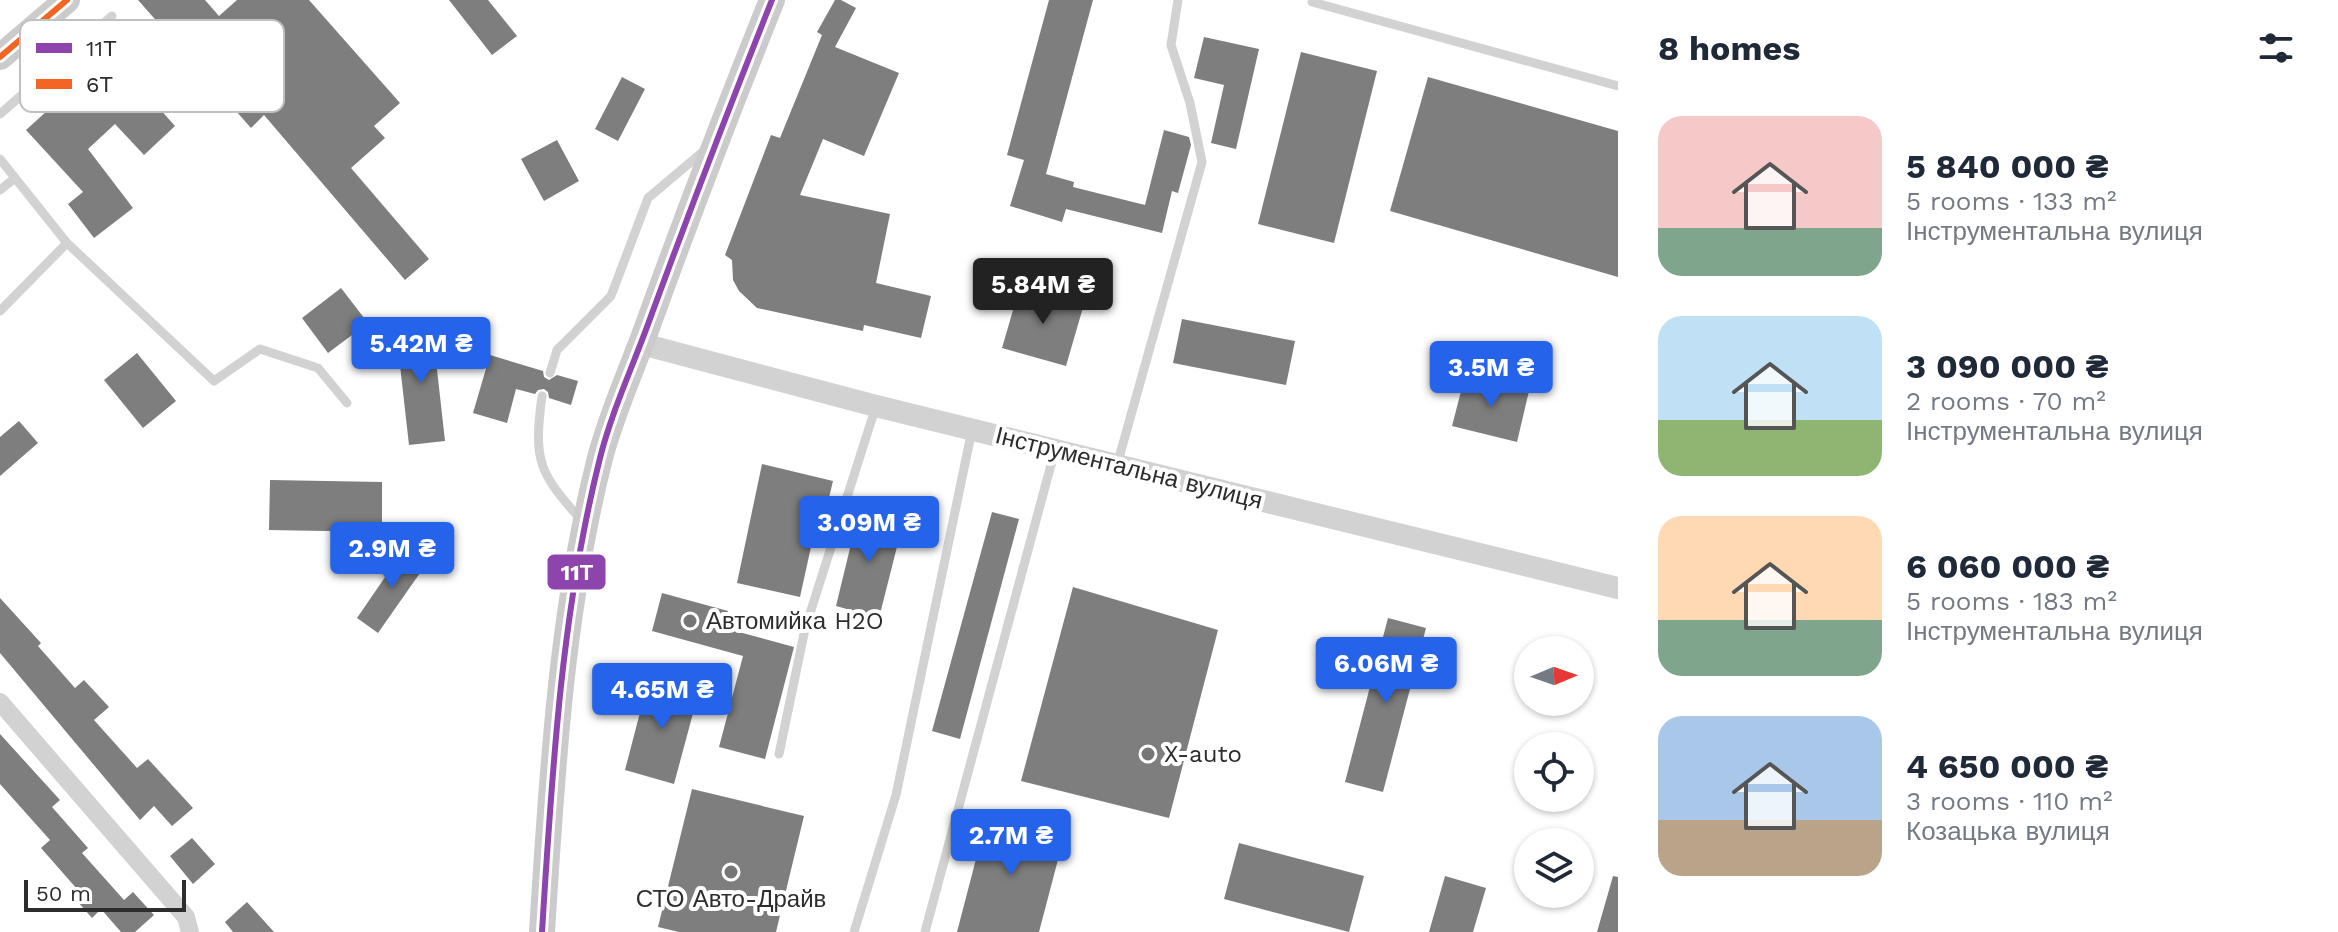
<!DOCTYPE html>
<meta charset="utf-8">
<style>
body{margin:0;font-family:"Work Sans",sans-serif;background:#f2f2f3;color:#1f2937;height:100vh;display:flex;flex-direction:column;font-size:30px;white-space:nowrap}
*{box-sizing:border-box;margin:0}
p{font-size:26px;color:#747a83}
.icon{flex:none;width:44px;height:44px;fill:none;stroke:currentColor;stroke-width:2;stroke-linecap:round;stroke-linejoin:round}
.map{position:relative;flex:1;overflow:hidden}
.side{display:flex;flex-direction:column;background:#fff;width:720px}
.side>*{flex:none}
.needle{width:52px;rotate:88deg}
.buttons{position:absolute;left:1514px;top:636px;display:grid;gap:16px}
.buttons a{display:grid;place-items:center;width:80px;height:80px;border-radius:50%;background:#fff;box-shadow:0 2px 6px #0004;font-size:40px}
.scale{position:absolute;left:24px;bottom:20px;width:162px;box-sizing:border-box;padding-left:8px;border:4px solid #2d2d2d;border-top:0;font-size:22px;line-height:28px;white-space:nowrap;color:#2d2d2d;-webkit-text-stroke:6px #fff;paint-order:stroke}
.price{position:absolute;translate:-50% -68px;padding:0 18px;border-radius:8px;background:#2563eb;color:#fff;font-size:26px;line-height:52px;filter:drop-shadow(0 2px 4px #0008)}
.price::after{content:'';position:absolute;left:50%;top:48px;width:24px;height:18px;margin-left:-12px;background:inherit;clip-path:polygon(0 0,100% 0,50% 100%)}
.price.current{background:#222;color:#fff}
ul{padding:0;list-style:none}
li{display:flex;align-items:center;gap:24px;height:200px;padding:0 40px}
li span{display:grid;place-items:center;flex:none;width:224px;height:160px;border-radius:24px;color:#555}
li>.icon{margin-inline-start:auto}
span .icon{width:96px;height:96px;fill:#fffc;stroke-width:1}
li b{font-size:34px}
h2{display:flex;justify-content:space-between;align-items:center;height:96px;padding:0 40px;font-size:34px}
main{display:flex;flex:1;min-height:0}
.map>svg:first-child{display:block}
.building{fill:#7e7e7e}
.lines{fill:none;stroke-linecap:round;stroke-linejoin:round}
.service{stroke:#d2d2d2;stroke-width:9}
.minor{stroke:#d2d2d2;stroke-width:18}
.tertiary{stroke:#d2d2d2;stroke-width:22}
.secondary{stroke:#cbcbcb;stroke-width:26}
.bus-1-casing{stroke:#fff;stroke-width:12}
.bus-2-casing{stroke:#fff;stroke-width:12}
.bus-1{stroke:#8e44ad;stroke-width:6}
.bus-2{stroke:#f26522;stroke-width:6}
.poi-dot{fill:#767676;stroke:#fff;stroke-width:3}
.labels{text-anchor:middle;stroke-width:8;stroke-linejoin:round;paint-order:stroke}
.street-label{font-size:24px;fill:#2d2d2d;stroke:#fff}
.poi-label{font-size:24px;fill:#2d2d2d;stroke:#fff;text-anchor:start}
.key{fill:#fff;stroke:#c0c0c0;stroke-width:2}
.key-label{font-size:22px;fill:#2d2d2d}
.line-badge{stroke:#fff;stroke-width:3}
.badge-label{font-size:22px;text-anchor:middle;font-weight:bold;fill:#fff}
</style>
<main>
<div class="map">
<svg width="1618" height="932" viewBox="0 0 1618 932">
<rect width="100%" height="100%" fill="#fff"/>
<path class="building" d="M 138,0 L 205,0 L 219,16 L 237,0 L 309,0 L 400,103 L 374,126 L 385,138 L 351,168 L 429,259 L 405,280 L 264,115 L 251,128 Z
M 449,0 L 488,0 L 517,36 L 492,55 Z
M 835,0 L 841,0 L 856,8 L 835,47 L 899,73 L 864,156 L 823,139 L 800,195 L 890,214 L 876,283 L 931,296 L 921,338 L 864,325 L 863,331 L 757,308 L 739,291 L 733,280 L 732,260 L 725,255 L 771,135 L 780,138 L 822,35 L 817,32 Z
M 1049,0 L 1093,0 L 1046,174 L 1074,182 L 1073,187 L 1145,205 L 1164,130 L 1189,137 L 1191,145 L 1178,193 L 1172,191 L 1162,233 L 1066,209 L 1062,222 L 1010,206 L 1024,160 L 1007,155 Z
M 1204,37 L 1259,49 L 1236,149 L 1211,143 L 1224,85 L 1194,78 Z
M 124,41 L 148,67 L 134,80 L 175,126 L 144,155 L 115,124 L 88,149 L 133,208 L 94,238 L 68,204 L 83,192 L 26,130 Z
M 1301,52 L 1377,71 L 1334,243 L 1258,224 Z
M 622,77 L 645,89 L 618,141 L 595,129 Z
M 1428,77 L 1618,131 L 1618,277 L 1390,211 Z
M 557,140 L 579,181 L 544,201 L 521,159 Z
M 1020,286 L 1084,304 L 1066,366 L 1002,348 Z
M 341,288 L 368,323 L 328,353 L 302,318 Z
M 1182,319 L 1295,341 L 1286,385 L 1173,363 Z
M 432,325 L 445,441 L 409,445 L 396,330 Z
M 137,353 L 176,401 L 143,428 L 104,380 Z
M 490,355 L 543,371 L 544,377 L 549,380 L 557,375 L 578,381 L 571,405 L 549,398 L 548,392 L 544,389 L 538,390 L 535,394 L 516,389 L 507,423 L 473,413 Z
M 1465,376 L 1529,391 L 1517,442 L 1452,426 Z
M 19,421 L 38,443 L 0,476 L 0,437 Z
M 762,464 L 833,481 L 827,506 L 820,506 L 800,597 L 737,583 Z
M 270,480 L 382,482 L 382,532 L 269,530 Z
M 859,511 L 903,523 L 879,618 L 836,606 Z
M 992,512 L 1019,519 L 960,739 L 932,731 Z
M 405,548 L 427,563 L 378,633 L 357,618 Z
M 1073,587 L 1218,630 L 1169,818 L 1021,781 Z
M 662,593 L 728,611 L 724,628 L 794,647 L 765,759 L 719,747 L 743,656 L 652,631 Z
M 0,598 L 41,643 L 38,646 L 75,688 L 84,680 L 109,707 L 94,720 L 137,768 L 148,759 L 193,808 L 172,826 L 154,806 L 140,820 L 0,653 Z
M 1388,618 L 1426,628 L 1383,792 L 1345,782 Z
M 649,678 L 699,691 L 674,784 L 625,770 Z
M 0,734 L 60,800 L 52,807 L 88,848 L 82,853 L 124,900 L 133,892 L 154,915 L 135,932 L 121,932 L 101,909 L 92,918 L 71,894 L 77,889 L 41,848 L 50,840 L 0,784 Z
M 692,789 L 804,816 L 776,932 L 679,932 L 658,927 Z
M 988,813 L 1065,833 L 1039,932 L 957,932 Z
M 192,838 L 215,864 L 193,884 L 170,856 Z
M 1239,843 L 1364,876 L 1349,932 L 1224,899 Z
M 1445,876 L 1486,888 L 1473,932 L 1429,932 Z
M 1613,876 L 1618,877 L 1618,932 L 1597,932 Z
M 247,902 L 274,932 L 233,932 L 225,922 Z"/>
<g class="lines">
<path class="service" d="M 1312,2 L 1618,86
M 0,114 L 112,16
M 0,159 L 67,243 L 214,381 L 260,349 L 318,368 L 347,403
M 0,190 L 15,178
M 0,311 L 67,243
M 550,373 L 557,350 L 611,296 L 648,198 L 705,150
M 542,396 C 533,462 539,473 583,522
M 1117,465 L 1202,162 L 1190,103 L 1171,45 L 1178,0
M 779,754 L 805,629 L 876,406
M 854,932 L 896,795 L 972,430
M 925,932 L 1055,450"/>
<path class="minor" d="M 0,702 L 186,917 L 190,932"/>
<path class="tertiary" d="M 642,344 L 876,406 L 1618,588"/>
<path class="secondary" d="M 0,57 L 67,0
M 542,932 C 552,774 561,612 600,458 C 612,412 633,367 649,322 C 688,214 729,107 772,0"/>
<defs>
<path id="bus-1" d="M 542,932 C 552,774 561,613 600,458 C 612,410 634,364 651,316 C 690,210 730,105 772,0"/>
<path id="bus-2" d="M 0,57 L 67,0"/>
</defs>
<use href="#bus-1" class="bus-1-casing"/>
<use href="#bus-2" class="bus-2-casing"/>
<use href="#bus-1" class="bus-1"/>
<use href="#bus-2" class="bus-2"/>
</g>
<g class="poi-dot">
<circle cx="690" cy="621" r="8"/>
<circle cx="1148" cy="754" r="8"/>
<circle cx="731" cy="872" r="8"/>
</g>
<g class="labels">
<g class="street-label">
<text transform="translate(1129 468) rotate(14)" y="8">Інструментальна вулиця</text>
</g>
<g class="poi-label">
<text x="706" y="629">Автомийка H2O</text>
<text x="1164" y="762">X-auto</text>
<text x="731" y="907" text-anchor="middle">СТО Авто-Драйв</text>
</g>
</g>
<rect x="20" y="20" width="264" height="92" rx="12" class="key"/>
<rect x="36" y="43" width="36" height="10" fill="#8e44ad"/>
<rect x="36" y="79" width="36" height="10" fill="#f26522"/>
<g class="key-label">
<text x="86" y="56">11Т</text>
<text x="86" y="92">6Т</text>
</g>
<rect class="line-badge" x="546" y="553" width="61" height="38" rx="8" fill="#8e44ad"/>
<g class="badge-label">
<text x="577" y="580">11Т</text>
</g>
</svg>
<div class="buttons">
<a><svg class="needle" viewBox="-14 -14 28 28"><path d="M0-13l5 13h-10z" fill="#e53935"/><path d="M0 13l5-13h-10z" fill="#747a83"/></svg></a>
<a><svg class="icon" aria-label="locate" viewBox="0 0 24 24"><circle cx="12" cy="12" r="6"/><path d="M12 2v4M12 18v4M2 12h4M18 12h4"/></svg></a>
<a><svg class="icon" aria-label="layers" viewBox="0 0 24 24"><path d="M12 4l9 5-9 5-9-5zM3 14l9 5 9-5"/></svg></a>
</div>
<div class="scale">50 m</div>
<b class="price current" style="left:1043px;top:326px">5.84M ₴</b>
<b class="price" style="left:421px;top:385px">5.42M ₴</b>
<b class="price" style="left:1491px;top:409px">3.5M ₴</b>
<b class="price" style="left:869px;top:564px">3.09M ₴</b>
<b class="price" style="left:392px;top:590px">2.9M ₴</b>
<b class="price" style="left:1386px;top:705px">6.06M ₴</b>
<b class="price" style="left:662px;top:731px">4.65M ₴</b>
<b class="price" style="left:1011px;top:877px">2.7M ₴</b>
</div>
<section class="side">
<h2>8 homes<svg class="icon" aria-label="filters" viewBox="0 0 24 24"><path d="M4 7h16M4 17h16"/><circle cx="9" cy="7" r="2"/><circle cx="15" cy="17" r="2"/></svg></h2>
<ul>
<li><span style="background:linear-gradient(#f6c9c9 70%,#7fa58c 0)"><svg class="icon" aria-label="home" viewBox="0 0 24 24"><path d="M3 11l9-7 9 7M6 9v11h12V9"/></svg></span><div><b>5 840 000 ₴</b><p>5 rooms · 133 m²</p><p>Інструментальна вулиця</p></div></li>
<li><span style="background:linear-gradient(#bfe0f5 65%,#8fb573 0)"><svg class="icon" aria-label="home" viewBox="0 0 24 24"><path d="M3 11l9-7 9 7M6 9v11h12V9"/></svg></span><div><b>3 090 000 ₴</b><p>2 rooms · 70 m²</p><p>Інструментальна вулиця</p></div></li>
<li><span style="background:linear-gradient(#ffd9b3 65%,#7fa58c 0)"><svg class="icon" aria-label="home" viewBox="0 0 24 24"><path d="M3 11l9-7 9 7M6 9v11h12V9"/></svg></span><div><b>6 060 000 ₴</b><p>5 rooms · 183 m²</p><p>Інструментальна вулиця</p></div></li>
<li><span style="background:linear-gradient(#a9c7e8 65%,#b9a48a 0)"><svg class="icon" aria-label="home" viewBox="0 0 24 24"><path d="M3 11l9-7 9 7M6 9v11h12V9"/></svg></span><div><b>4 650 000 ₴</b><p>3 rooms · 110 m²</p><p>Козацька вулиця</p></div></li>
</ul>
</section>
</main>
